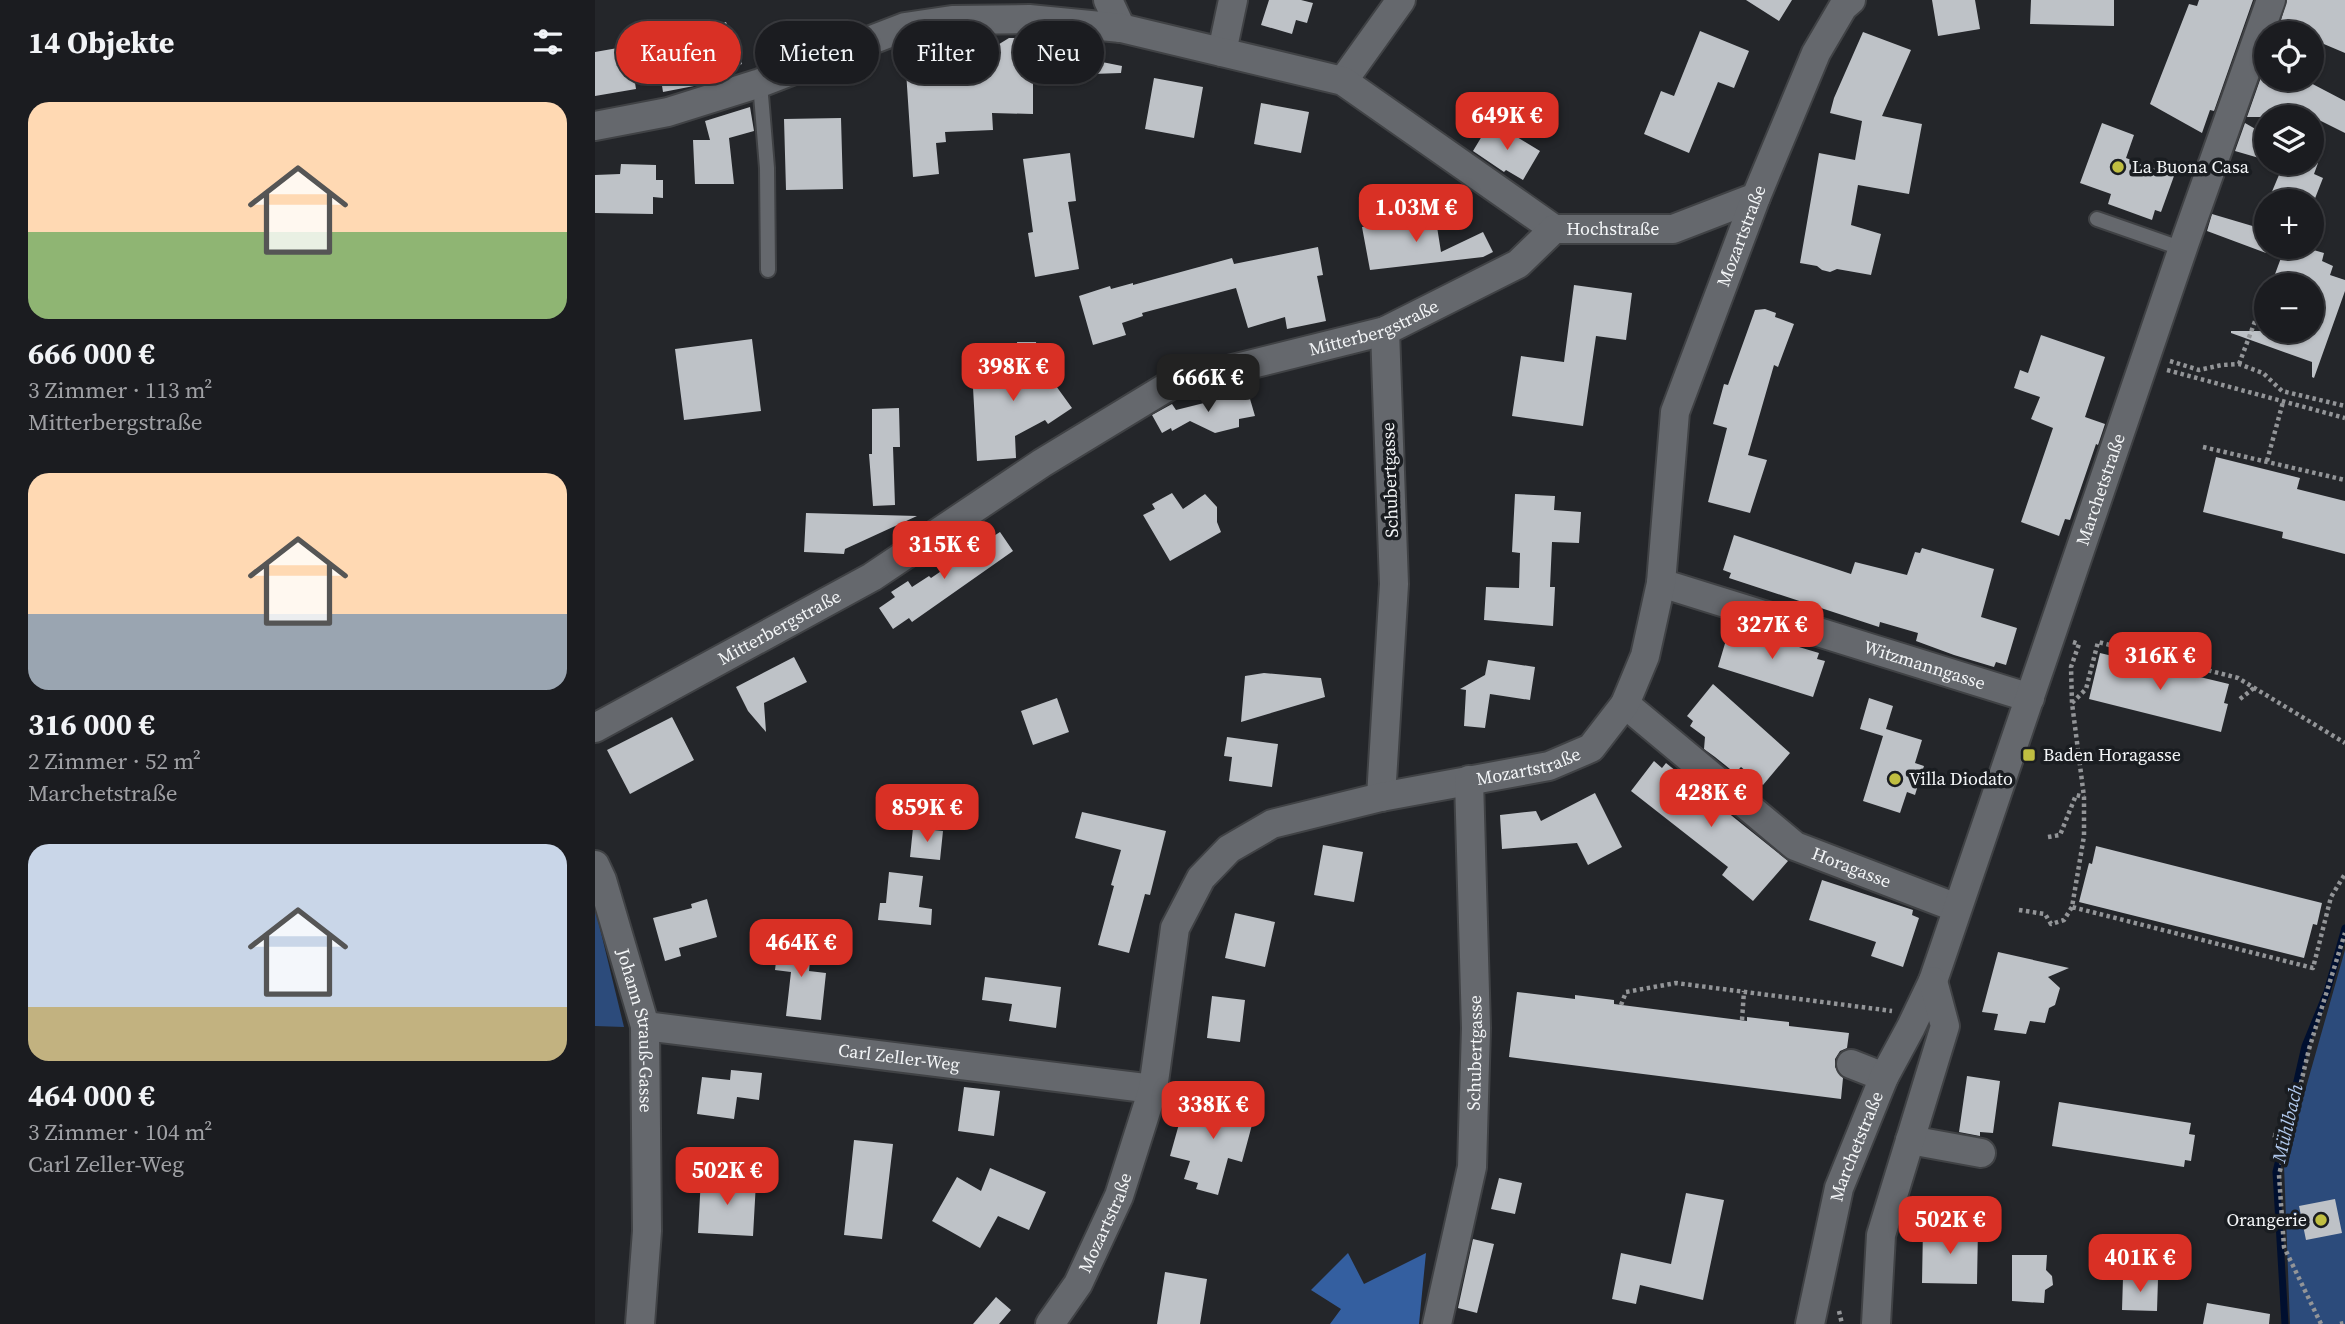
<!DOCTYPE html>
<html lang="de">
<meta charset="utf-8">
<style>
body{margin:0;font-family:"Source Serif 4",serif;background:#28292d;color:#f1f3f6;height:100vh;display:flex;flex-direction:column;font-size:26px;white-space:nowrap}
*{box-sizing:border-box;margin:0}
p{font-size:23px;color:#a0a1a5}
.icon{flex:none;width:38px;height:38px;fill:none;stroke:currentColor;stroke-width:2;stroke-linecap:round;stroke-linejoin:round}
.map{position:relative;flex:1;overflow:hidden}
.sheet{display:flex;flex-direction:column;background:#1b1c20;width:595px}
.sheet>*{flex:none}
.guide{position:absolute;left:21px;top:21px;width:665px;height:63px;display:flex;gap:14px}
.tools{position:absolute;left:1659px;top:21px;display:grid;gap:14px}
.tools a{display:grid;place-items:center;width:70px;height:70px;border-radius:50%;background:#1b1c20;box-shadow:0 2px 5px #0004,0 0 0 2px #393a3e;font-size:35px}
.price{position:absolute;translate:-50% -60px;padding:0 16px;border-radius:14px;background:#d93025;color:#fff;font-size:23px;line-height:46px;filter:drop-shadow(0 2px 4px #0008)}
.price::after{content:'';position:absolute;left:50%;top:42px;width:21px;height:16px;margin-left:-10px;background:inherit;clip-path:polygon(0 0,100% 0,50% 100%)}
.price.selected{background:#222;color:#fff}
ul{padding:0;list-style:none}
li{display:grid;align-content:center;gap:14px;height:371px;padding:0 28px}
li span{display:grid;place-items:center;height:217px;border-radius:21px;color:#555}
li>.icon{margin-inline-start:auto}
span .icon{width:126px;height:126px;fill:#fffc;stroke-width:1}
li b{font-size:30px}
h2{display:flex;justify-content:space-between;align-items:center;height:84px;padding:0 28px;font-size:30px}
.tag{padding:0 24px;border-radius:32px;background:#1b1c20;box-shadow:0 2px 5px #0004,0 0 0 2px #393a3e;font-size:24px;line-height:63px}
.tag.selected{background:#d93025;color:#fff}
main{display:flex;flex:1;min-height:0}
.map>svg:first-child{display:block}
.green{fill:#2c4b7b}
.forest{fill:#345fa0}
.lines{fill:none;stroke-linecap:round;stroke-linejoin:round}
.stream{stroke:#000f2f;stroke-width:7}
.building{fill:#bec2c7}
.service-casing{stroke:#404245;stroke-width:18}
.minor-casing{stroke:#404245;stroke-width:32}
.path{stroke:#939598;stroke-width:4.5;stroke-dasharray:3.5 3.5;stroke-linecap:butt}
.service{stroke:#65686d;stroke-width:14}
.minor{stroke:#65686d;stroke-width:28}
.poi-dot{fill:#c0be41;stroke:#1a1d21;stroke-width:2.5}
.labels{text-anchor:middle;stroke-width:7;stroke-linejoin:round;paint-order:stroke}
.poi-label{font-size:18px;fill:#f3f5f7;stroke:#1a1d21;text-anchor:start}
.street-label{font-size:18px;fill:#f3f5f7;stroke:#1a1d21}
.water-label{font-size:19px;font-style:italic;fill:#b1c9ee;stroke:#1a1d21}
</style>
<main>
<section class="sheet">
<h2>14 Objekte<svg class="icon" aria-label="filters" viewBox="0 0 24 24"><path d="M4 7h16M4 17h16"/><circle cx="9" cy="7" r="2"/><circle cx="15" cy="17" r="2"/></svg></h2>
<ul>
<li><span style="background:linear-gradient(#ffd9b3 60%,#8fb573 0)"><svg class="icon" aria-label="home" viewBox="0 0 24 24"><path d="M3 11l9-7 9 7M6 9v11h12V9"/></svg></span><div><b>666 000 €</b><p>3 Zimmer · 113 m²</p><p>Mitterbergstraße</p></div></li>
<li><span style="background:linear-gradient(#ffd9b3 65%,#9aa5b1 0)"><svg class="icon" aria-label="home" viewBox="0 0 24 24"><path d="M3 11l9-7 9 7M6 9v11h12V9"/></svg></span><div><b>316 000 €</b><p>2 Zimmer · 52 m²</p><p>Marchetstraße</p></div></li>
<li><span style="background:linear-gradient(#c9d6e8 75%,#c2b280 0)"><svg class="icon" aria-label="home" viewBox="0 0 24 24"><path d="M3 11l9-7 9 7M6 9v11h12V9"/></svg></span><div><b>464 000 €</b><p>3 Zimmer · 104 m²</p><p>Carl Zeller-Weg</p></div></li>
</ul>
</section>
<div class="map">
<svg width="1750" height="1324" viewBox="0 0 1750 1324">
<rect width="100%" height="100%" fill="#24262a"/>
<path class="green" d="M 0,908 L 29,1027 L 0,1026 Z
M 1750,950 L 1750,1324 L 1695,1324 L 1689,1165 Z"/>
<path class="forest" d="M 753,1253 L 769,1284 L 831,1253 L 824,1324 L 735,1324 L 746,1309 L 716,1290 Z"/>
<g class="lines">
<path class="stream" d="M 1690,1324 L 1681,1172 L 1710,1046 L 1732,992 L 1750,928"/>
</g>
<path class="building" d="M 674,0 L 706,0 L 718,3 L 712,23 L 701,20 L 697,34 L 666,25 Z
M 1151,0 L 1197,0 L 1184,21 Z
M 1337,0 L 1380,0 L 1385,29 L 1343,36 Z
M 1436,0 L 1519,0 L 1519,26 L 1435,24 Z
M 1604,0 L 1658,0 L 1619,111 L 1615,110 L 1607,133 L 1555,104 L 1594,4 L 1602,6 Z
M 1692,0 L 1750,0 L 1750,53 L 1717,39 L 1717,33 L 1682,33 Z
M 131,22 L 147,64 L 105,80 L 92,46 L 108,40 L 105,33 Z
M 1105,31 L 1154,51 L 1139,88 L 1123,82 L 1094,153 L 1049,134 L 1066,91 L 1079,96 Z
M 1268,32 L 1316,50 L 1287,116 L 1327,124 L 1314,194 L 1263,185 L 1256,225 L 1286,234 L 1276,275 L 1242,269 L 1235,272 L 1227,270 L 1222,266 L 1205,263 L 1224,153 L 1260,160 L 1267,121 L 1235,113 L 1239,98 Z
M 414,38 L 454,38 L 452,51 L 527,66 L 526,73 L 438,76 L 438,114 L 397,113 L 398,130 L 350,132 L 351,142 L 341,143 L 344,174 L 318,177 L 311,71 L 321,66 L 366,63 L 365,48 L 401,46 Z
M 34,46 L 41,89 L 0,96 L 0,52 Z
M 1671,63 L 1671,79 L 1708,79 L 1750,101 L 1750,133 L 1718,117 L 1652,117 Z
M 95,68 L 99,86 L 68,92 L 65,73 Z
M 559,78 L 608,87 L 599,138 L 550,129 Z
M 666,103 L 714,112 L 706,153 L 659,144 Z
M 155,107 L 159,131 L 134,138 L 139,184 L 100,184 L 98,140 L 115,140 L 110,121 Z
M 246,118 L 248,189 L 191,190 L 189,119 Z
M 1507,123 L 1539,135 L 1531,158 L 1579,176 L 1566,212 L 1560,210 L 1557,220 L 1513,204 L 1516,194 L 1485,183 Z
M 1650,123 L 1671,135 L 1671,160 L 1640,151 Z
M 893,126 L 904,133 L 907,128 L 945,151 L 928,180 L 911,170 L 909,172 L 878,151 Z
M 475,153 L 481,201 L 473,202 L 484,269 L 440,277 L 433,233 L 438,232 L 428,159 Z
M 1689,163 L 1723,163 L 1719,174 L 1728,178 L 1719,201 L 1673,201 Z
M 26,164 L 61,165 L 61,180 L 68,180 L 68,198 L 58,197 L 58,214 L 0,213 L 0,175 L 25,174 Z
M 840,214 L 846,252 L 888,232 L 898,252 L 888,257 L 775,270 L 767,227 Z
M 1617,214 L 1671,230 L 1671,253 L 1612,231 Z
M 723,247 L 728,275 L 722,276 L 731,321 L 692,329 L 690,317 L 653,328 L 641,288 L 547,313 L 548,316 L 527,323 L 531,335 L 498,345 L 484,296 L 515,286 L 516,289 L 538,283 L 538,285 L 637,258 L 639,264 Z
M 1690,247 L 1708,247 L 1729,253 L 1727,261 L 1738,266 L 1735,275 L 1750,280 L 1750,291 L 1719,378 L 1717,377 L 1717,362 L 1636,333 L 1636,331 L 1717,331 L 1717,285 L 1676,285 Z
M 979,285 L 1037,293 L 1031,340 L 1001,336 L 988,426 L 917,416 L 926,356 L 969,362 Z
M 1170,309 L 1181,313 L 1180,317 L 1199,324 L 1183,367 L 1179,365 L 1153,455 L 1172,460 L 1155,513 L 1113,502 L 1132,428 L 1118,424 L 1129,384 L 1133,385 L 1160,310 Z
M 1446,335 L 1510,357 L 1490,417 L 1510,424 L 1503,445 L 1501,444 L 1475,520 L 1470,519 L 1464,536 L 1426,522 L 1458,428 L 1436,419 L 1445,397 L 1419,388 L 1425,370 L 1433,373 Z
M 157,339 L 166,411 L 89,420 L 80,349 Z
M 422,342 L 441,342 L 443,361 L 477,408 L 453,424 L 450,420 L 420,436 L 421,458 L 382,461 L 377,369 L 425,366 Z
M 653,392 L 660,416 L 644,419 L 644,427 L 620,433 L 595,421 L 577,431 L 576,428 L 567,433 L 557,415 L 577,404 L 581,410 Z
M 304,408 L 305,447 L 298,447 L 300,505 L 278,506 L 274,454 L 277,454 L 277,409 Z
M 1621,457 L 1705,478 L 1702,489 L 1750,501 L 1750,554 L 1687,538 L 1688,532 L 1608,512 Z
M 577,493 L 588,509 L 610,494 L 622,507 L 622,522 L 626,532 L 575,561 L 548,515 L 560,509 L 557,504 Z
M 920,494 L 960,496 L 959,510 L 986,512 L 984,543 L 957,542 L 955,587 L 960,587 L 958,626 L 889,620 L 891,587 L 924,588 L 925,553 L 917,552 Z
M 211,513 L 322,516 L 250,549 L 249,554 L 209,552 Z
M 405,532 L 418,551 L 317,622 L 314,618 L 298,629 L 284,608 L 300,597 L 296,592 L 313,581 L 317,587 L 334,576 L 336,578 L 376,551 L 372,545 L 387,535 L 391,541 Z
M 1139,535 L 1256,574 L 1260,562 L 1312,575 L 1320,552 L 1325,553 L 1327,548 L 1399,569 L 1386,617 L 1422,628 L 1411,665 L 1401,662 L 1399,667 L 1359,655 L 1321,641 L 1323,633 L 1285,622 L 1284,627 L 1134,578 L 1136,573 L 1128,570 Z
M 1144,629 L 1159,634 L 1161,630 L 1178,635 L 1177,639 L 1224,653 L 1222,659 L 1230,661 L 1218,697 L 1123,667 L 1134,630 L 1143,633 Z
M 1505,653 L 1634,684 L 1629,703 L 1633,704 L 1626,732 L 1494,699 Z
M 199,657 L 212,682 L 169,703 L 171,732 L 153,711 L 141,687 Z
M 893,660 L 940,667 L 935,700 L 895,694 L 890,728 L 869,726 L 871,690 L 865,689 L 890,675 Z
M 669,673 L 726,678 L 730,697 L 646,722 L 650,676 Z
M 1118,684 L 1195,753 L 1168,785 L 1146,767 L 1140,773 L 1120,757 L 1109,749 L 1110,737 L 1095,726 L 1098,721 L 1092,716 Z
M 462,698 L 474,732 L 438,745 L 426,711 Z
M 1274,698 L 1298,706 L 1291,729 L 1327,740 L 1320,763 L 1329,766 L 1320,795 L 1312,792 L 1305,813 L 1268,801 L 1288,736 L 1265,729 Z
M 77,717 L 99,760 L 35,794 L 12,750 Z
M 632,737 L 683,744 L 677,787 L 634,781 L 637,757 L 629,756 Z
M 1059,761 L 1067,768 L 1071,763 L 1193,861 L 1158,901 L 1127,875 L 1133,867 L 1036,791 Z
M 1000,793 L 1027,847 L 993,865 L 982,843 L 907,849 L 905,815 L 941,811 L 946,821 Z
M 487,812 L 571,831 L 555,895 L 550,894 L 534,953 L 503,945 L 519,886 L 516,885 L 526,850 L 480,838 Z
M 318,828 L 348,831 L 345,860 L 315,857 Z
M 728,845 L 768,852 L 759,902 L 719,895 Z
M 1501,846 L 1727,903 L 1722,925 L 1718,924 L 1709,958 L 1484,902 L 1494,863 L 1497,864 Z
M 294,872 L 328,876 L 324,907 L 337,909 L 336,925 L 283,920 L 285,903 L 291,903 Z
M 1227,880 L 1318,910 L 1317,915 L 1324,918 L 1308,967 L 1276,956 L 1281,942 L 1214,920 Z
M 112,899 L 122,937 L 84,948 L 86,956 L 70,961 L 58,918 L 97,908 L 96,904 Z
M 640,913 L 680,922 L 670,967 L 630,958 Z
M 184,937 L 217,941 L 214,971 L 231,973 L 226,1020 L 191,1016 L 196,972 L 180,970 Z
M 1403,952 L 1474,968 L 1453,977 L 1465,988 L 1460,1005 L 1454,1008 L 1450,1023 L 1435,1021 L 1431,1034 L 1399,1030 L 1403,1014 L 1387,1012 Z
M 390,977 L 466,987 L 461,1028 L 414,1021 L 417,1004 L 387,1000 Z
M 922,992 L 980,999 L 980,995 L 1019,1000 L 1019,1004 L 1152,1021 L 1152,1017 L 1194,1022 L 1194,1026 L 1254,1033 L 1252,1048 L 1245,1051 L 1240,1059 L 1240,1067 L 1248,1078 L 1246,1099 L 914,1057 Z
M 617,996 L 650,1000 L 645,1042 L 612,1038 Z
M 136,1070 L 167,1073 L 164,1100 L 142,1097 L 139,1119 L 102,1114 L 107,1077 L 135,1080 Z
M 1372,1076 L 1405,1081 L 1398,1133 L 1385,1132 L 1385,1136 L 1364,1132 Z
M 369,1087 L 405,1091 L 399,1136 L 363,1131 Z
M 602,1094 L 661,1110 L 647,1162 L 633,1158 L 623,1195 L 601,1189 L 603,1183 L 589,1179 L 595,1161 L 575,1156 L 584,1124 L 593,1126 Z
M 1464,1102 L 1596,1123 L 1594,1134 L 1600,1135 L 1596,1161 L 1590,1160 L 1589,1167 L 1457,1146 Z
M 259,1140 L 298,1144 L 287,1239 L 249,1235 Z
M 395,1168 L 451,1192 L 434,1230 L 403,1216 L 385,1248 L 337,1221 L 362,1177 L 386,1191 Z
M 106,1178 L 161,1182 L 158,1236 L 103,1233 Z
M 904,1178 L 927,1183 L 920,1214 L 896,1209 Z
M 1091,1193 L 1129,1200 L 1108,1300 L 1045,1285 L 1041,1304 L 1017,1299 L 1026,1253 L 1076,1264 Z
M 1740,1199 L 1747,1233 L 1711,1240 L 1704,1206 Z
M 1328,1228 L 1383,1228 L 1382,1284 L 1327,1283 Z
M 878,1239 L 899,1244 L 882,1313 L 863,1308 Z
M 1417,1255 L 1452,1255 L 1451,1270 L 1457,1276 L 1458,1285 L 1450,1290 L 1449,1303 L 1417,1301 Z
M 570,1272 L 612,1279 L 605,1324 L 562,1324 Z
M 1528,1278 L 1563,1279 L 1562,1311 L 1527,1310 Z
M 401,1297 L 416,1310 L 404,1324 L 378,1324 Z
M 1612,1303 L 1675,1314 L 1674,1324 L 1608,1324 Z"/>
<g class="lines">
<defs>
<path id="service" d="M 165,83 L 172,168 L 173,270
M 1502,219 L 1588,249"/>
<g id="minor">
<path d="M 513,0 L 526,28"/>
<path d="M 627,52 L 638,0"/>
<path d="M 748,81 L 806,0"/>
<path id="s1" d="M 0,126 L 73,112 L 165,83 L 310,27 L 357,20 L 434,19 L 526,28 L 748,81 L 959,229 L 1078,229 L 1161,197"/>
<path id="s2" d="M 1066,583 L 1435,698"/>
<path id="s3" d="M 1030,704 L 1200,846 L 1362,908"/>
<path id="s4" d="M 0,728 L 277,577 L 447,463 L 577,384 L 790,331 L 923,264 L 959,229"/>
<path d="M 786,797 L 799,584 L 790,331"/>
<path id="s5" d="M 0,865 L 7,880 L 50,1026 L 52,1231 L 45,1324"/>
<path id="s6" d="M 50,1026 L 558,1089"/>
<path d="M 1256,1064 L 1289,1077"/>
<path d="M 1315,1140 L 1386,1153"/>
<path id="s7" d="M 455,1324 L 483,1284 L 524,1196 L 558,1089 L 580,928 L 606,878 L 634,849 L 677,824 L 786,797 L 954,766 L 996,748 L 1030,704 L 1050,656 L 1066,583 L 1080,412 L 1161,197 L 1221,53 L 1248,7 L 1256,0"/>
<path id="s8" d="M 842,1324 L 877,1167 L 881,1028 L 874,780"/>
<path id="s9" d="M 1215,1324 L 1244,1188 L 1289,1077 L 1316,1027 L 1338,981 L 1590,242 L 1676,0"/>
<path d="M 1281,1324 L 1286,1235 L 1350,1026 L 1338,981"/>
</g>
</defs>
<use href="#service" class="service-casing"/>
<use href="#minor" class="minor-casing"/>
<path class="path" d="M 1575,361 L 1604,370 L 1627,365 L 1644,364 L 1668,373 L 1687,391 L 1750,406
M 1644,364 L 1668,300 L 1671,301
M 1572,370 L 1750,418
M 1608,447 L 1750,480
M 1672,461 L 1688,402
M 1478,642 L 1484,644 L 1476,667 L 1477,703 L 1489,797 L 1489,836 L 1477,907 L 1718,968 L 1736,897 L 1750,874
M 1645,699 L 1659,688
M 1477,703 L 1491,689 L 1503,642 L 1643,678 L 1750,743
M 1453,837 L 1465,835 L 1481,795 L 1489,797
M 1424,910 L 1450,914 L 1456,924 L 1469,920 L 1477,907
M 1026,1005 L 1031,992 L 1081,983 L 1297,1011
M 1147,1020 L 1149,991
M 1678,1135 L 1694,1139
M 1244,1311 L 1247,1324
M 1726,1324 L 1689,1247 L 1684,1175 L 1714,1049 L 1750,933
M 1745,1324 L 1750,1323"/>
<use href="#service" class="service"/>
<use href="#minor" class="minor"/>
</g>
<g class="poi-dot">
<circle cx="1523" cy="167" r="7"/>
<rect x="1427" y="748" width="14" height="14" rx="3.5"/>
<circle cx="1300" cy="779" r="7"/>
<circle cx="1726" cy="1220" r="7"/>
</g>
<g class="labels">
<g class="poi-label">
<text x="1537" y="173">La Buona Casa</text>
<text x="1448" y="761">Baden Horagasse</text>
<text x="1314" y="785">Villa Diodato</text>
<text x="1712" y="1226" text-anchor="end">Orangerie</text>
</g>
<g class="street-label">
<text dy="6" stroke="none"><textPath href="#s1" startOffset="1088">Hochstraße</textPath></text>
<text dy="6" stroke="none"><textPath href="#s7" startOffset="1438">Mozartstraße</textPath></text>
<text dy="6" stroke="none"><textPath href="#s4" startOffset="882">Mitterbergstraße</textPath></text>
<text transform="translate(795 480) rotate(-92)" y="6">Schubertgasse</text>
<text dy="6" stroke="none"><textPath href="#s9" startOffset="886">Marchetstraße</textPath></text>
<text dy="6" stroke="none"><textPath href="#s4" startOffset="210">Mitterbergstraße</textPath></text>
<text dy="6" stroke="none"><textPath href="#s2" startOffset="276">Witzmanngasse</textPath></text>
<text dy="6" stroke="none"><textPath href="#s7" startOffset="830">Mozartstraße</textPath></text>
<text dy="6" stroke="none"><textPath href="#s3" startOffset="282">Horagasse</textPath></text>
<text dy="6" stroke="none"><textPath href="#s5" startOffset="172">Johann Strauß-Gasse</textPath></text>
<text dy="6" stroke="none"><textPath href="#s8" startOffset="275">Schubertgasse</textPath></text>
<text dy="6" stroke="none"><textPath href="#s6" startOffset="256">Carl Zeller-Weg</textPath></text>
<text dy="6" stroke="none"><textPath href="#s9" startOffset="184">Marchetstraße</textPath></text>
<text dy="6" stroke="none"><textPath href="#s7" startOffset="116">Mozartstraße</textPath></text>
</g>
<g class="water-label">
<text transform="translate(1692 1123) rotate(-77)" y="7">Mühlbach</text>
</g>
</g>
</svg>
<div class="tools">
<a><svg class="icon" aria-label="locate" viewBox="0 0 24 24"><circle cx="12" cy="12" r="6"/><path d="M12 2v4M12 18v4M2 12h4M18 12h4"/></svg></a>
<a><svg class="icon" aria-label="layers" viewBox="0 0 24 24"><path d="M12 4l9 5-9 5-9-5zM3 14l9 5 9-5"/></svg></a>
<a>+</a>
<a>−</a>
</div>
<b class="price" style="left:912px;top:152px">649K €</b>
<b class="price" style="left:821px;top:244px">1.03M €</b>
<b class="price" style="left:418px;top:403px">398K €</b>
<b class="price selected" style="left:613px;top:414px">666K €</b>
<b class="price" style="left:349px;top:581px">315K €</b>
<b class="price" style="left:1177px;top:661px">327K €</b>
<b class="price" style="left:1565px;top:692px">316K €</b>
<b class="price" style="left:1116px;top:829px">428K €</b>
<b class="price" style="left:332px;top:844px">859K €</b>
<b class="price" style="left:206px;top:979px">464K €</b>
<b class="price" style="left:618px;top:1141px">338K €</b>
<b class="price" style="left:132px;top:1207px">502K €</b>
<b class="price" style="left:1355px;top:1256px">502K €</b>
<b class="price" style="left:1545px;top:1294px">401K €</b>
<div class="guide">
<a class="tag selected">Kaufen</a>
<a class="tag">Mieten</a>
<a class="tag">Filter</a>
<a class="tag">Neu</a>
</div>
</div>
</main>
